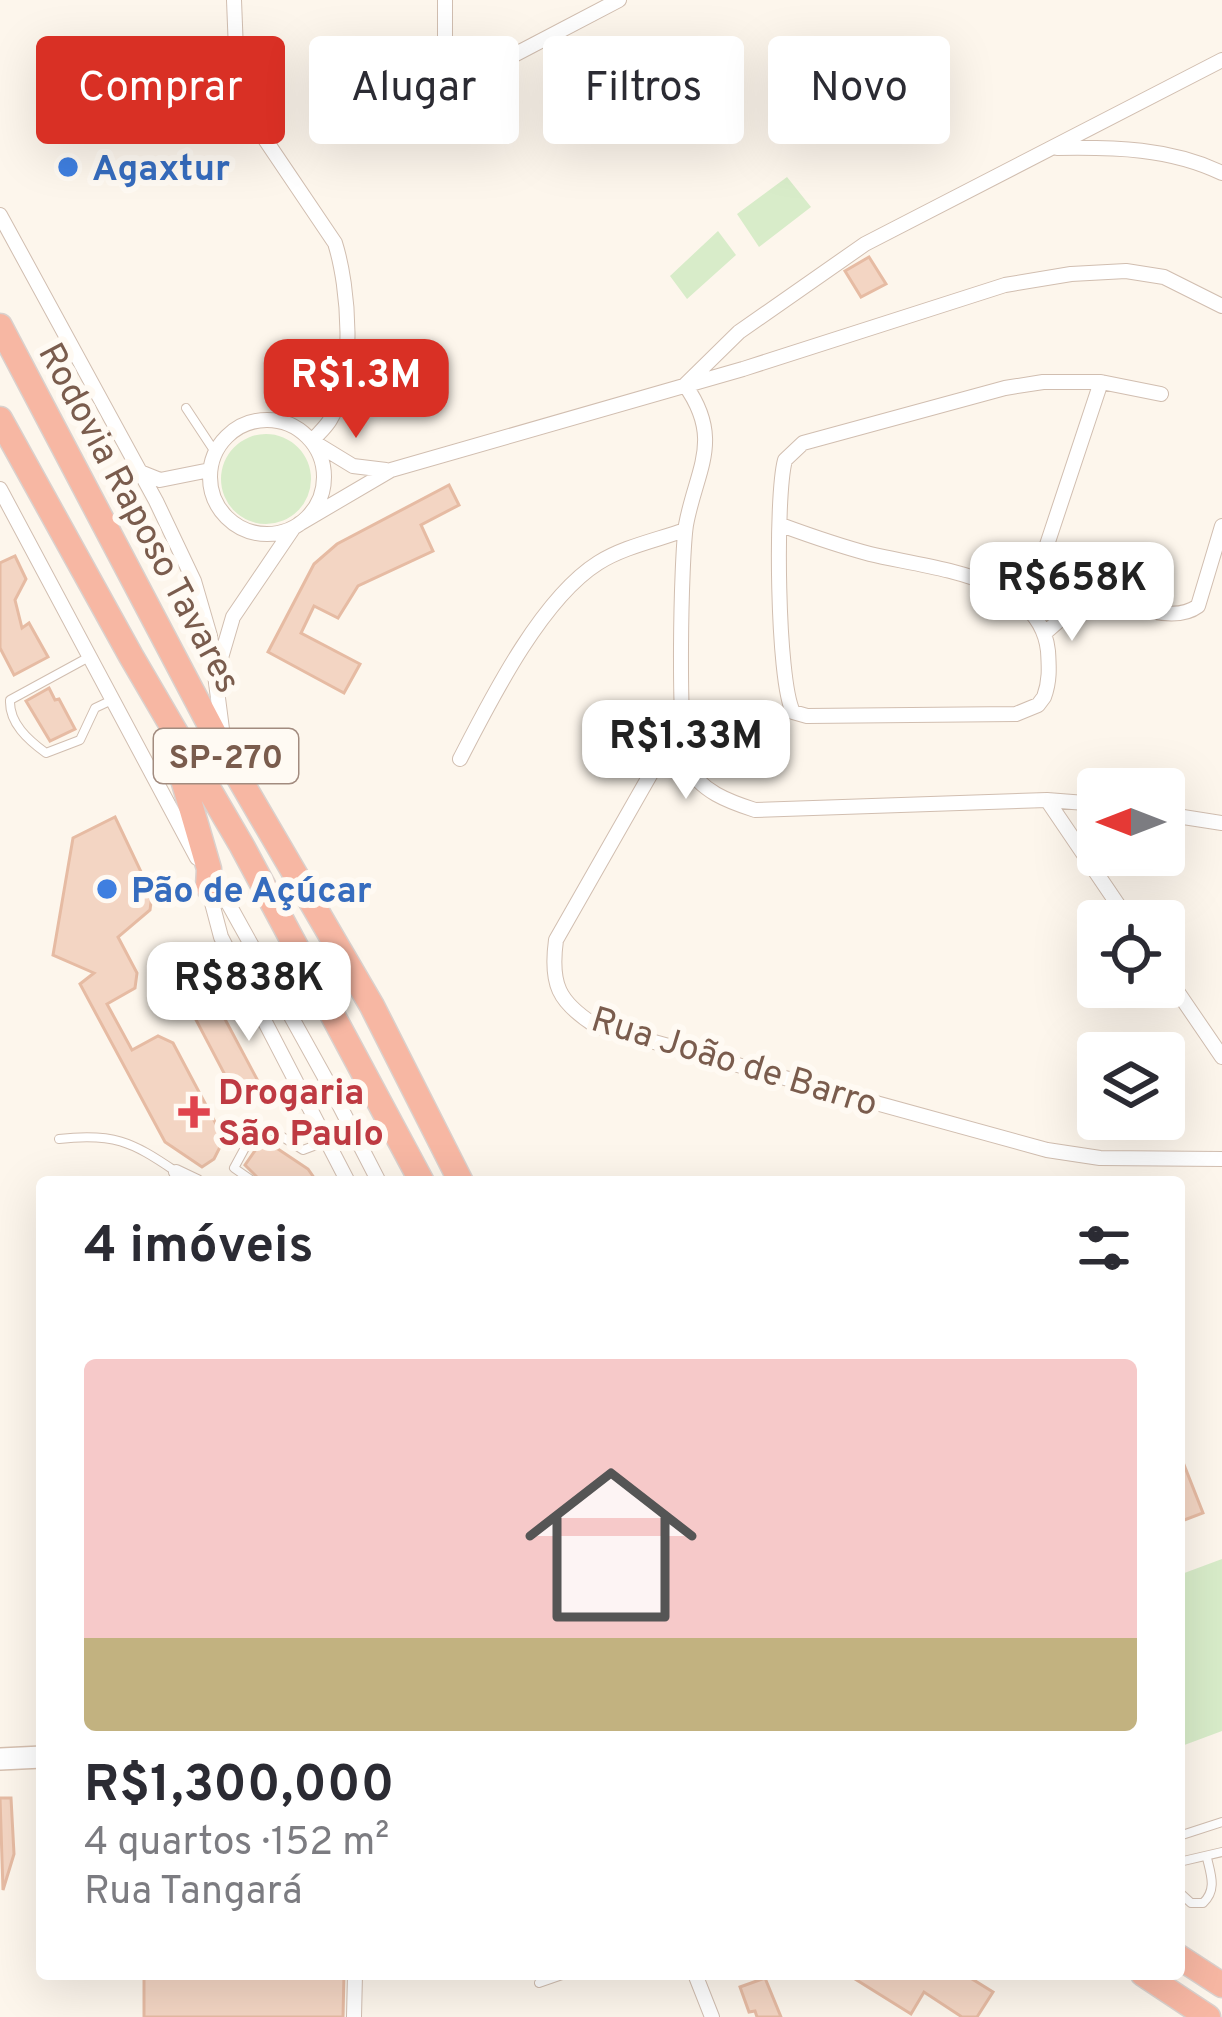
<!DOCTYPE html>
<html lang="pt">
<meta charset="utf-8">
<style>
body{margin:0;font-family:Overpass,sans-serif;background:#f2f2f3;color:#2b2b33;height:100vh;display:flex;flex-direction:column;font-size:45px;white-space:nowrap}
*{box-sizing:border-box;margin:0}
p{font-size:39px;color:#7c7c81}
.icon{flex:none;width:66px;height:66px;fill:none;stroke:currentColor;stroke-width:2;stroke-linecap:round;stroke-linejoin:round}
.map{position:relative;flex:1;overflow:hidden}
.panel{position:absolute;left:36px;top:1176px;width:1149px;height:804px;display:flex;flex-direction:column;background:#fff;border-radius:12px;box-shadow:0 12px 48px #0002}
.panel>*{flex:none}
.banner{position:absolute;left:36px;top:36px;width:1152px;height:108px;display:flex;gap:24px}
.needle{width:78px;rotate:270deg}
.tools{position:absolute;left:1077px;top:768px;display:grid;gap:24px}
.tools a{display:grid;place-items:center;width:108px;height:108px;border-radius:12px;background:#fff;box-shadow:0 12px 48px #0002;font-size:60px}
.price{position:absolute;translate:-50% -102px;padding:0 27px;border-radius:24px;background:#fff;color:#222;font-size:39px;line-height:78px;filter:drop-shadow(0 3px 6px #0008)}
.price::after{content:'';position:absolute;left:50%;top:72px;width:36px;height:27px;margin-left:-18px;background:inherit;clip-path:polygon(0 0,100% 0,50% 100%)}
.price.active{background:#d93025;color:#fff}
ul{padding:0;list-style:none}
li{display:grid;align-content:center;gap:24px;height:636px;padding:0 48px}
li span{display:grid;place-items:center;height:372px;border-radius:12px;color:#555}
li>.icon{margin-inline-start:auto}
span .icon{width:216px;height:216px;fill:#fffc;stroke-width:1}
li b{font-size:51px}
h2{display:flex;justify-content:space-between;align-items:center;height:144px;padding:0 48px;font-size:51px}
.tag{padding:0 42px;border-radius:12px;background:#fff;box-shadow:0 12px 48px #0002;font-size:42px;line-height:108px}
.tag.active{background:#d93025;color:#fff}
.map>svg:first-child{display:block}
.green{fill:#d8ecc9}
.building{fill:#f3d5c3;stroke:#e6bba3;stroke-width:3}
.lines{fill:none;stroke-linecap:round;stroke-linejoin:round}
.lane-casing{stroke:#d1beb0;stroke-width:10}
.street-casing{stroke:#d1beb0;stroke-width:16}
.secondary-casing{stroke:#d6c0b0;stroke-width:24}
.highway-casing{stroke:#dad1cd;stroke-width:27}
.lane{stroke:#fff;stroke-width:8}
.street{stroke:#fff;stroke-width:14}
.secondary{stroke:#fff;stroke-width:21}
.highway{stroke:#f7b7a3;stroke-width:24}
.shop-dot{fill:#3f7fe0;stroke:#fffaf3;stroke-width:4.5}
.health-dot{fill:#e0444e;stroke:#fffaf3;stroke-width:4.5}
.labels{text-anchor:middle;stroke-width:12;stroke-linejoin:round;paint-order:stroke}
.shield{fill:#fffaf3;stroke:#a28b7f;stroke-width:3}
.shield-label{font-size:33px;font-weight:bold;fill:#7a5c4d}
.shop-label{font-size:36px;font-weight:bold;fill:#366cbe;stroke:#fffaf3;text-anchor:start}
.street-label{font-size:36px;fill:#7a5c4d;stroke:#fffaf3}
.health-label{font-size:36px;font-weight:bold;fill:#be3a42;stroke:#fffaf3;text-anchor:start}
</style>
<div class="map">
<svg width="1222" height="2017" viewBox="0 0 1222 2017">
<rect width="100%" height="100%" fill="#fdf6ec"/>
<path class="green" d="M 787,177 L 811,207 L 759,247 L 737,214 Z
M 718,231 L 736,255 L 687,299 L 670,276 Z
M221 479a45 45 0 1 1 90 0a45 45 0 1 1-90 0Z
M 1222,1559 L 1222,1731 L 1179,1747 L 1179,1575 Z"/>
<path class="building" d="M 869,257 L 886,284 L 861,297 L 845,271 Z
M 449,485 L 459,505 L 421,525 L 433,551 L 358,586 L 338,618 L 314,606 L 301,633 L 360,664 L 344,693 L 268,652 L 314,564 L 337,544 Z
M 15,556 L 26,579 L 15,600 L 22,628 L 29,623 L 48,657 L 14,675 L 0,648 L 0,563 Z
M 49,688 L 55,700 L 59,699 L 75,729 L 50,741 L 26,701 Z
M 115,817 L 152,895 L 150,910 L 118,937 L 137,973 L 135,988 L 107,1004 L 132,1050 L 158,1036 L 173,1043 L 224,1139 L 214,1159 L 202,1167 L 165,1142 L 80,984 L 94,973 L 53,955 L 73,838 Z
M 218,1006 L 259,1083 L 236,1096 L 195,1018 Z
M 263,1139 L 308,1169 L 317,1182 L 262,1182 L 245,1165 Z
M 1179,1452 L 1203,1513 L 1179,1522 Z
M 0,1798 L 11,1798 L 14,1854 L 3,1890 Z
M 144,1974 L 344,1974 L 343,2017 L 144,2017 Z
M 847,1974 L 964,1974 L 993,1992 L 977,2017 L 962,2017 L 924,1992 L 911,2014 Z
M 765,1978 L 781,2017 L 757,2017 L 755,2011 L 749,2012 L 740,1987 Z"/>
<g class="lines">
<defs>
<path id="lane" d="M 186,408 L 215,452
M 89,657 L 10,700 C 9,723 28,740 46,753 L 80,740 L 95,708 L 112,700
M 59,1139 C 113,1133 131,1141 175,1171
M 254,1182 L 234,1168 L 253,1133 L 270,1129 L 303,1150 L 327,1141
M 1179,1836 L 1222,1822
M 1179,1862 L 1222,1852
M 1179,1892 L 1191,1903 L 1203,1903 C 1217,1890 1211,1875 1207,1858
M 539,1983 L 565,1974"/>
<path id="street" d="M 234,0 L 237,76 L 248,114 L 335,243 C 349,287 356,378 330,420 C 326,427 318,434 312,441 L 353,466 L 386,470
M 445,0 L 445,41 L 453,62 L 475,71 L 491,67 L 619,0
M 1057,148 C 1114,147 1170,148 1222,173
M 0,215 L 156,501 L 194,581 L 210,636 L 223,737
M210 477a57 57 0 1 1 114 0a57 57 0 1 1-114 0Z
M 140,472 L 160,480 L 210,470
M 0,489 L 197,858
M 299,524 L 391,470 L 743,369 L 1005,285 L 1071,274 L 1126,271 L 1164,277 L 1222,306
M 781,525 C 811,536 840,546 870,554 C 927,568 1040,575 1048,651 C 1049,667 1050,681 1044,697 L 1038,705 L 1016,714 L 807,716 L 793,712 C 777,680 775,497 785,460 L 803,443 L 1005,388 L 1043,382 L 1101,382 L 1161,394
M 1044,562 C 1078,581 1162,633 1198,606 L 1222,526
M 1026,608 L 1101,382
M 1046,632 L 1094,590
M 218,668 L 233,617 L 292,530
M 682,719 L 556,940 C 550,984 558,1002 596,1026 L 1047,1150 L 1100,1158 L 1222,1159
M 460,759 C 491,699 541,599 598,563 C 623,547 657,540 685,530
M 1047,800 L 1129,921
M 1098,804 L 1047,800 L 755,810 C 730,802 699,791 688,765 C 677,739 681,558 686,525 C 696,470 724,440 685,385 L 739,332 L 865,244 L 1222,60
M 1164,814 L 1222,823
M 212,874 L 328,1083 L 379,1182
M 207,884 L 221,937 L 348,1182
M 1164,972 L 1222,1057
M 176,1172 L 197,1182
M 695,1974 L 712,2017
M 354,2017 L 355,1974"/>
<path id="secondary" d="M 0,1759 L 42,1757"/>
<path id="highway" d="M 0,326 L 225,754 L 372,1006 L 461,1182
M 0,419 L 131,656 L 242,846 L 422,1182
M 175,752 L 209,869 L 208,887
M 1179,1957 L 1222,1985
M 1143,1974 L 1208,2017"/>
</defs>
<use href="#lane" class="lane-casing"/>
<use href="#street" class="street-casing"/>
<use href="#secondary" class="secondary-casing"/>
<use href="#highway" class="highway-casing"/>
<use href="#lane" class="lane"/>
<use href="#street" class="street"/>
<use href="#secondary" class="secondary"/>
<use href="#highway" class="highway"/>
</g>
<g class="shop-dot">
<circle cx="68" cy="167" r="12"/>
<circle cx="107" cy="889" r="12"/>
</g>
<path class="health-dot" d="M188 1094h12v12h12v12h-12v12h-12v-12h-12v-12h12z"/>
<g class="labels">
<rect class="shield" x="154" y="729" width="144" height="54" rx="9"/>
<g class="shield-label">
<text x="226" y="768">SP-270</text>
</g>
<g class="shop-label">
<text x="92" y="180">Agaxtur</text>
<text x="131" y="902">Pão de Açúcar</text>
</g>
<g class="street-label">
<text transform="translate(141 517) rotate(62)" y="13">Rodovia Raposo Tavares</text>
<text transform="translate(735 1060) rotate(17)" y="13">Rua João de Barro</text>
</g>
<g class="health-label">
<text x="218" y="1104">Drogaria<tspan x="218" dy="41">São Paulo</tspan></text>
</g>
</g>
</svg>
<div class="tools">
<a><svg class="needle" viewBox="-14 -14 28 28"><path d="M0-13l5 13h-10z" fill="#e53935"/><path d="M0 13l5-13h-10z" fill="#7c7c81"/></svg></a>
<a><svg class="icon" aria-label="locate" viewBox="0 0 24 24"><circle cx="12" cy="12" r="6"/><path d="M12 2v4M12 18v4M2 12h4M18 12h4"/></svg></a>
<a><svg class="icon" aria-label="layers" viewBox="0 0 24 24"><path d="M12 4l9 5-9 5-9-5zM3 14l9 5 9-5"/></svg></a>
</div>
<b class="price active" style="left:356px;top:441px">R$1.3M</b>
<b class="price" style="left:1072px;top:644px">R$658K</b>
<b class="price" style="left:686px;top:802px">R$1.33M</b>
<b class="price" style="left:249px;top:1044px">R$838K</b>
<div class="banner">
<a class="tag active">Comprar</a>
<a class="tag">Alugar</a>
<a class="tag">Filtros</a>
<a class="tag">Novo</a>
</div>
<section class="panel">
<h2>4 imóveis<svg class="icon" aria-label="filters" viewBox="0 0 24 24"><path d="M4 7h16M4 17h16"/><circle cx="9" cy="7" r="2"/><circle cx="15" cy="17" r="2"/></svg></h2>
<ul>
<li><span style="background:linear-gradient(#f6c9c9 75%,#c2b280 0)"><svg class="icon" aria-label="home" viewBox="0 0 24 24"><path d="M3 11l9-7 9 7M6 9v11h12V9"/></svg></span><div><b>R$1,300,000</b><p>4 quartos · 152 m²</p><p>Rua Tangará</p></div></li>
</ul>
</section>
</div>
